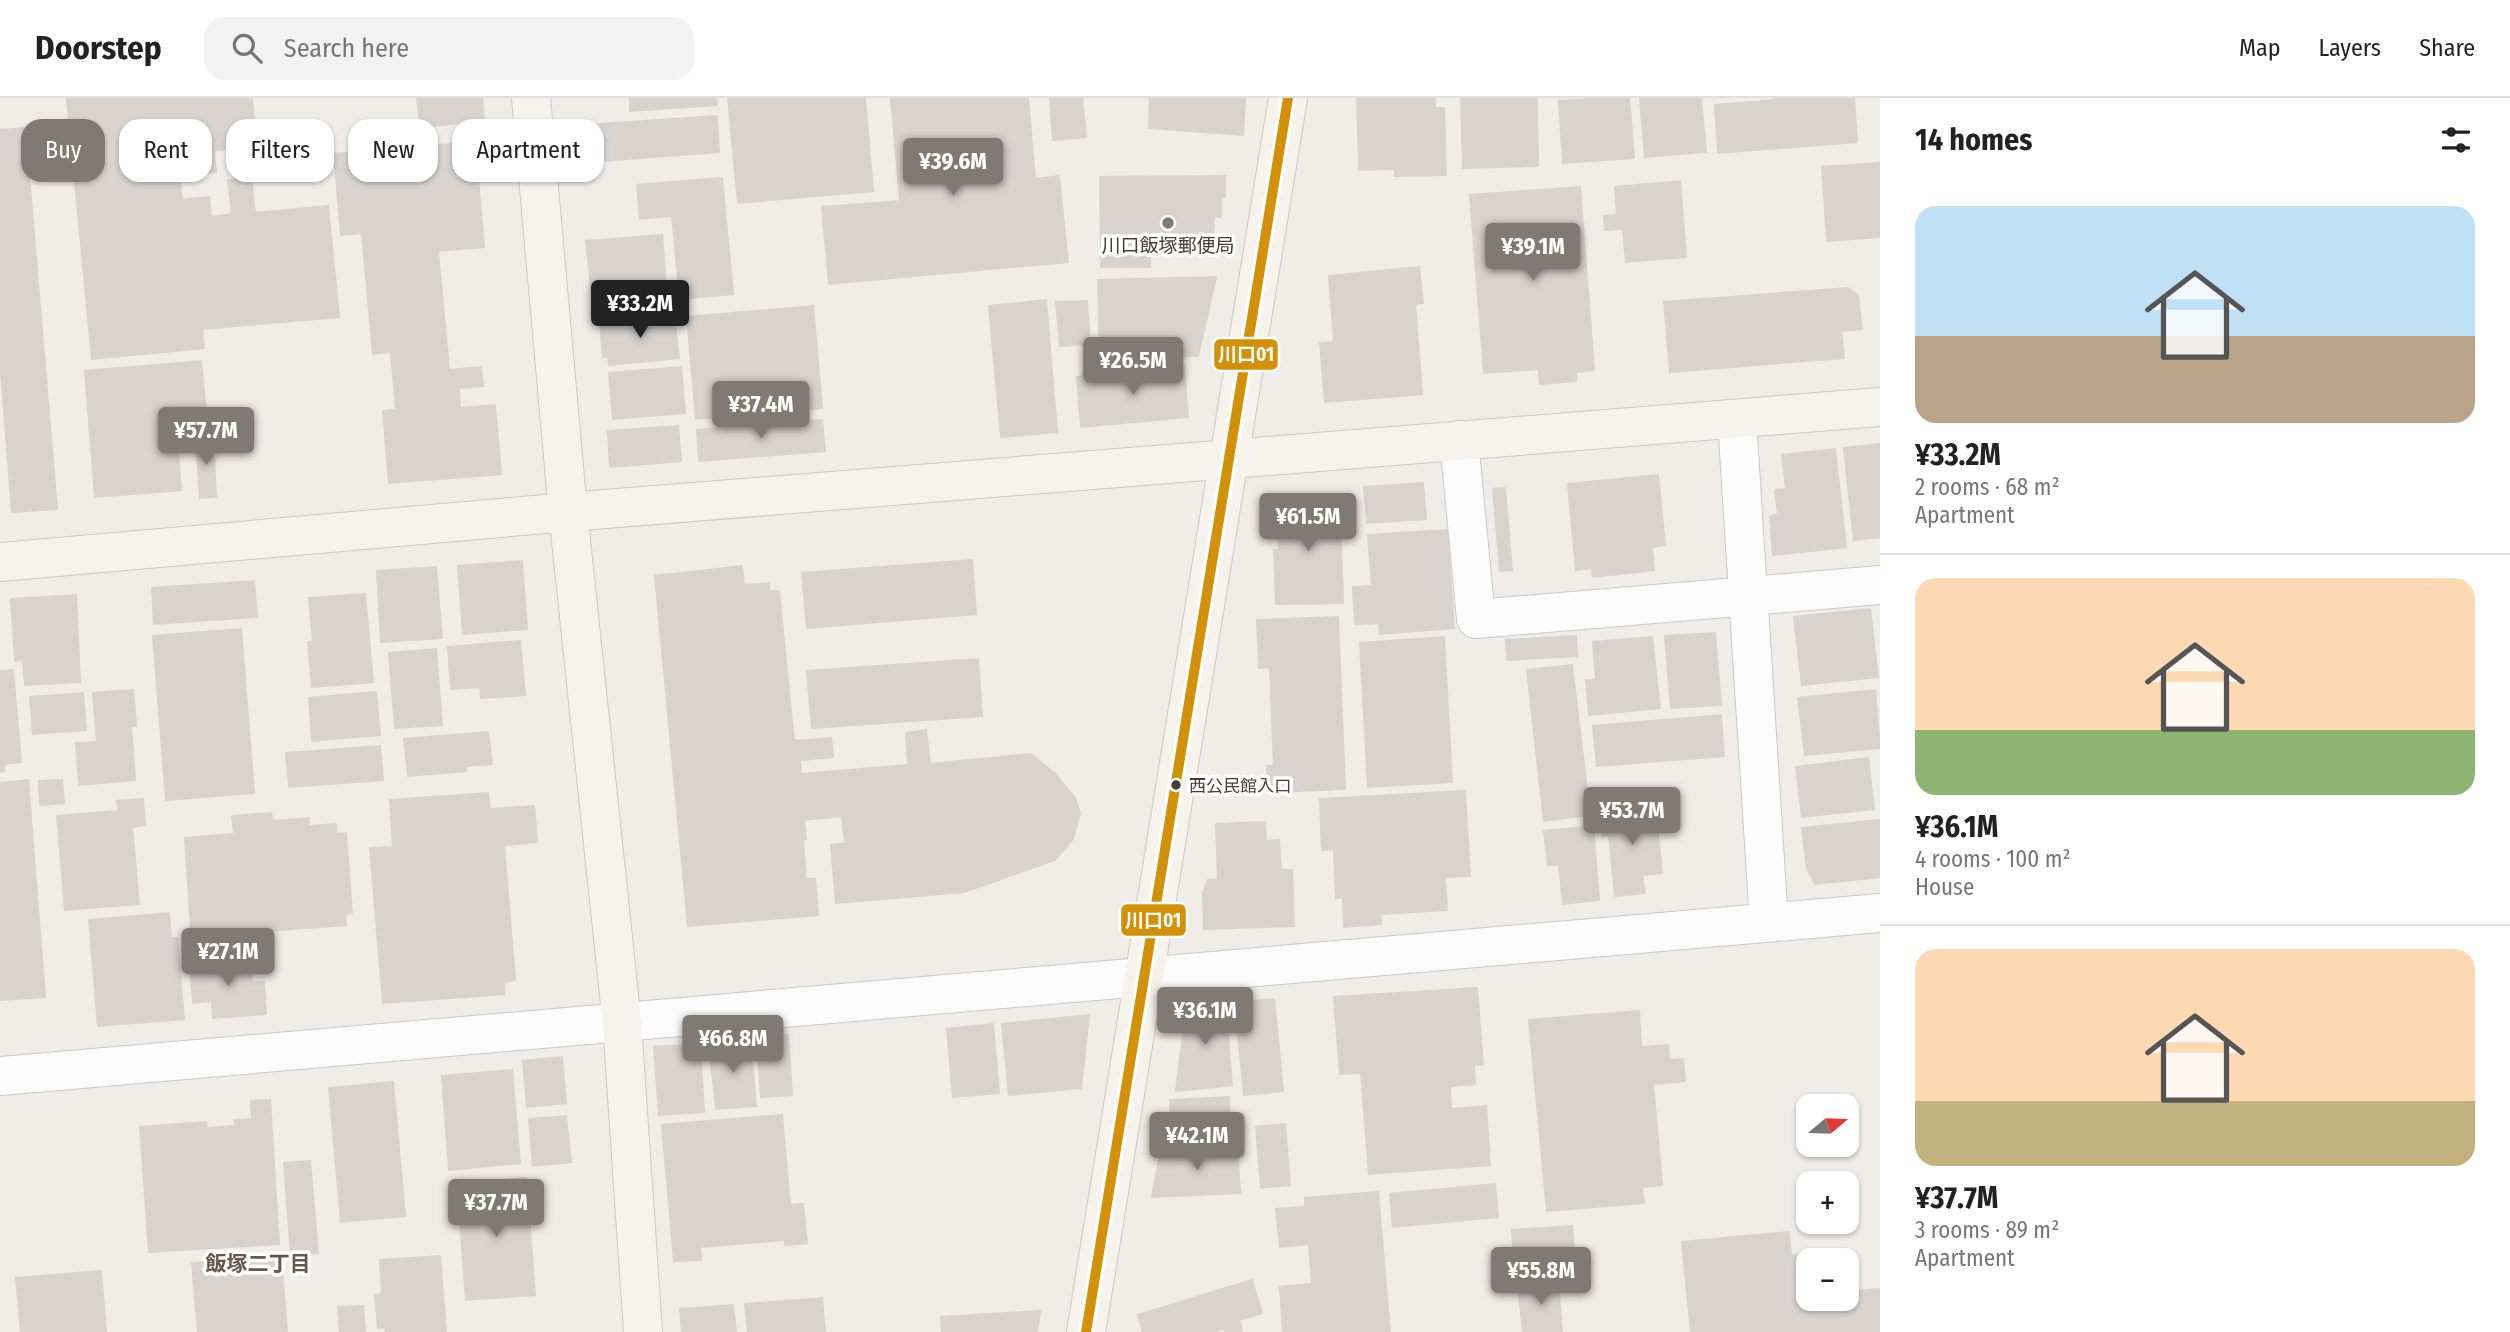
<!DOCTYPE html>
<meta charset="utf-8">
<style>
body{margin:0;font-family:"Fira Sans Condensed","Noto Sans JP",sans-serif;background:#f2f2f2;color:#222;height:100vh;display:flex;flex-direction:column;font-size:26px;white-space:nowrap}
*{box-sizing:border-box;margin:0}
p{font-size:23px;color:#767676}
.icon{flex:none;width:38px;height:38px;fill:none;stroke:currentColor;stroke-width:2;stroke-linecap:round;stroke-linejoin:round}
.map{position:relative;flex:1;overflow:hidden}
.side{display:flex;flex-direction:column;background:#fff;width:630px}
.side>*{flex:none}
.guide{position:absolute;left:21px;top:21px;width:665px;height:63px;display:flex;gap:14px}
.needle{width:46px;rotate:71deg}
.controls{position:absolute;left:1796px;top:996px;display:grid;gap:14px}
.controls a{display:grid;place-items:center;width:63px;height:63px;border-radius:14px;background:#fff;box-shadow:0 2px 5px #0004;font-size:35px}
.price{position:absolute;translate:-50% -60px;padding:0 16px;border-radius:7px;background:#817a72;color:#fff;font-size:23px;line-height:46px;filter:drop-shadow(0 2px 4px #0008)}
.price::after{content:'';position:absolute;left:50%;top:42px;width:21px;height:16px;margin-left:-10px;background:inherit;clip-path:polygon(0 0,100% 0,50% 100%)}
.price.active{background:#222;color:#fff}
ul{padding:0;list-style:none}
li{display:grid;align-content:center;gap:14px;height:371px;padding:0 35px}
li+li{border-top:2px solid #e0e0e0}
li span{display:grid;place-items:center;height:217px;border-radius:21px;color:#555}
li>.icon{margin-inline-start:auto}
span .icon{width:126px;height:126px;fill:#fffc;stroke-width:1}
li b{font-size:30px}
h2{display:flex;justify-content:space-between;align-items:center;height:84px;padding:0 35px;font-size:30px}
.tag{padding:0 24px;border-radius:21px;background:#fff;box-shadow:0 2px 5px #0004;font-size:24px;line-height:63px}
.tag.active{background:#817a72;color:#fff}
header{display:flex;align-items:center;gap:42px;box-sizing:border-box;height:98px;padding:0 35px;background:#fff;border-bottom:2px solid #e0e0e0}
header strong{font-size:33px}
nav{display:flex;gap:38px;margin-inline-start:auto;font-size:24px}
.search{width:490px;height:63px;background:#f2f2f2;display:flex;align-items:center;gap:18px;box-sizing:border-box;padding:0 24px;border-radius:21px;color:#767676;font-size:26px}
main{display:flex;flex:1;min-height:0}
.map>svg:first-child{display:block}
.building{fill:#d8d3cf;stroke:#d8d3ce;stroke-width:2}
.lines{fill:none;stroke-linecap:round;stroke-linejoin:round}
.street-casing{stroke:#ccc8c4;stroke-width:40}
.secondary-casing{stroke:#d1c9bf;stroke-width:40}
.street{stroke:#fdfcfc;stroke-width:38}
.secondary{stroke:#f6f3ed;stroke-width:38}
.bus-1-casing{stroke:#fff;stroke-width:16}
.bus-1{stroke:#d3910a;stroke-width:10}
.poi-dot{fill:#817a72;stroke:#fff;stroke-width:2.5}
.bus-dot{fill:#453c33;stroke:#fff;stroke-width:2.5}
.labels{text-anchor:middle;stroke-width:7;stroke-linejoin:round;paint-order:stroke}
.bus-label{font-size:17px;fill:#453c33;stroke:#fff;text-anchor:start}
.poi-label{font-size:19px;fill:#453c33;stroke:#fff}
.neighbourhood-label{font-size:21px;font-weight:bold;fill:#68584a;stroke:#fff}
.line-badge{stroke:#fff;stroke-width:2.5}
.badge-label{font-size:19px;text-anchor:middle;font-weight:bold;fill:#fff}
</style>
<header>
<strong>Doorstep</strong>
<div class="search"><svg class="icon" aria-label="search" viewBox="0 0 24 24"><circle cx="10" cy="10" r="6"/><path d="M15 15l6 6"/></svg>Search here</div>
<nav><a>Map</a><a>Layers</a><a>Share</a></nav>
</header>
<main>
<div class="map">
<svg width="1880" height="1234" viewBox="0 0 1880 1234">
<rect width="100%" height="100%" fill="#f0ece8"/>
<path class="building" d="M 67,0 L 252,0 L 256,48 L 214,52 L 216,74 L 179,77 L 182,102 L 209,99 L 211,119 L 232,116 L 228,82 L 251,79 L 255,115 L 328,108 L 339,219 L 202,231 L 204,250 L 92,261 Z
M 417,0 L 482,0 L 484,23 L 420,29 Z
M 630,0 L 716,0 L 717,7 L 630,13 Z
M 728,0 L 865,0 L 873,93 L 738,105 Z
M 891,0 L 1028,0 L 1035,81 L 1059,78 L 1068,164 L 829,186 L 822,109 L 900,103 Z
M 1050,0 L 1082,0 L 1086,39 L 1053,42 Z
M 1150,0 L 1245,0 L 1243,37 L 1149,30 Z
M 1357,0 L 1435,0 L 1435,10 L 1444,10 L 1446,77 L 1395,78 L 1395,71 L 1359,72 Z
M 1461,0 L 1537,0 L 1538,68 L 1463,70 Z
M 1603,0 L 1629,0 L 1634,60 L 1563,65 L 1559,3 Z
M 1640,0 L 1701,0 L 1706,54 L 1645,59 Z
M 1776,0 L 1854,0 L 1857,44 L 1718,55 L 1715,7 L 1776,2 Z
M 717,18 L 719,54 L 589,64 L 586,27 Z
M 25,30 L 57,411 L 12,414 L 0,261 L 0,32 Z
M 475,44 L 484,149 L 438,153 L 449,272 L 481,269 L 483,288 L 459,290 L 460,310 L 495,307 L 501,376 L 389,385 L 383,313 L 396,312 L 391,254 L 373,256 L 362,135 L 341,137 L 334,56 Z
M 1880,65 L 1880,139 L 1827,143 L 1822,69 Z
M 1225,78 L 1225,99 L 1221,99 L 1221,119 L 1214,118 L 1213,145 L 1150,146 L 1150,169 L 1101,169 L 1100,79 Z
M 722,80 L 733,196 L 680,201 L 672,118 L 640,121 L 637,87 Z
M 1680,83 L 1686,159 L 1626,164 L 1623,131 L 1605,132 L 1604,118 L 1617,117 L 1615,89 Z
M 1580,89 L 1594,272 L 1576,274 L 1576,283 L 1540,286 L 1539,271 L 1484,275 L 1470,97 Z
M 662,137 L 667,202 L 631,205 L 629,196 L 592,198 L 586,143 Z
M 1419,169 L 1423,205 L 1415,206 L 1422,296 L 1325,304 L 1320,245 L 1334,244 L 1329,178 Z
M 1216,179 L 1198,258 L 1100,260 L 1098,182 Z
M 1848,190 L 1858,198 L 1862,231 L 1841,233 L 1844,260 L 1670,274 L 1664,204 Z
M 1046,202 L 1057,334 L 1001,339 L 989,208 Z
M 1087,203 L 1090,246 L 1060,248 L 1056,204 Z
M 813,208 L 822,310 L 696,321 L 687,219 Z
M 674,218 L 679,260 L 609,267 L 608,258 L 603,259 L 600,225 Z
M 201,263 L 207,325 L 176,328 L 181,392 L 95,399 L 85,273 Z
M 681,269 L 685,315 L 613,321 L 609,275 Z
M 1184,269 L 1188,319 L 1081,329 L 1077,279 Z
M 822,322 L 825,353 L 699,363 L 697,332 Z
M 678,328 L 681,363 L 610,369 L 608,333 Z
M 213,338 L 216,399 L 200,400 L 196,339 Z
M 1880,346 L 1880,439 L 1854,442 L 1844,350 Z
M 1835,351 L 1846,449 L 1773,457 L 1770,418 L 1778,416 L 1775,392 L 1786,391 L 1782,357 Z
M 1658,377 L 1665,447 L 1652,449 L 1654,472 L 1593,479 L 1592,470 L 1576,472 L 1568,386 Z
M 1423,385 L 1426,421 L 1367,425 L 1364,389 Z
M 1505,390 L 1512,472 L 1500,473 L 1493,391 Z
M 1329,400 L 1330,416 L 1340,415 L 1343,505 L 1276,506 L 1274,452 L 1279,452 L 1278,401 Z
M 1447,432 L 1454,530 L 1380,536 L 1379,525 L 1355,526 L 1353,489 L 1372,488 L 1368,437 Z
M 972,462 L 976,516 L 807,530 L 802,475 Z
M 522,463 L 527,531 L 463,536 L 458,468 Z
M 742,468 L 744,487 L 769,485 L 769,493 L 779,493 L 794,643 L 831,640 L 833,659 L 800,662 L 801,676 L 908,667 L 906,635 L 926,632 L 930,666 L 1031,656 L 1054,675 L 1075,700 L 1080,715 L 1073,741 L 1055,762 L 964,794 L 836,805 L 831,747 L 845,745 L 842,718 L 804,722 L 806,741 L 803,742 L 806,781 L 815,781 L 818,817 L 688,828 L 655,478 Z
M 436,469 L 442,540 L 381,544 L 377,473 Z
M 254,483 L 257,519 L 154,526 L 152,490 Z
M 365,496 L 373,584 L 312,589 L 308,544 L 313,543 L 309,500 Z
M 76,497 L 80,584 L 25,587 L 23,562 L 15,563 L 11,501 Z
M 1870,511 L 1878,579 L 1802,587 L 1794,519 Z
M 1338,519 L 1345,691 L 1268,694 L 1267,668 L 1274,668 L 1270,569 L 1259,570 L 1257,522 Z
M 241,531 L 254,695 L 166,702 L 153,538 Z
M 1715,535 L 1721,607 L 1671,610 L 1665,538 Z
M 1576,538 L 1577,558 L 1507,562 L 1506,542 Z
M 1444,539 L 1452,684 L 1368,689 L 1360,545 Z
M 1652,539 L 1660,610 L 1589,617 L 1586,582 L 1596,582 L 1593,544 Z
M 520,543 L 525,597 L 481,600 L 480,589 L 451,591 L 448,549 Z
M 436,551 L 442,627 L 395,630 L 389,555 Z
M 978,561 L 982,618 L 812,630 L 807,573 Z
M 1572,567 L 1590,717 L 1544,723 L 1527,572 Z
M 13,572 L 21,664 L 4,666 L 4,673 L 0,674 L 0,573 Z
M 133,592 L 136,628 L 131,628 L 135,682 L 79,687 L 76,645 L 97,644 L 93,595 Z
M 1875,592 L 1880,650 L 1805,657 L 1798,600 Z
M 376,594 L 380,637 L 312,643 L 309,600 Z
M 83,595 L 86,632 L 33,636 L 30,599 Z
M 1721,617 L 1724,658 L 1597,668 L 1593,628 Z
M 488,634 L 492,666 L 465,668 L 466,673 L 408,678 L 404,641 Z
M 380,648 L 383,682 L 289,689 L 286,655 Z
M 1868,660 L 1874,711 L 1802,719 L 1796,669 Z
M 28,682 L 45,899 L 0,902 L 0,685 Z
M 62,682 L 64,705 L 40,707 L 39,683 Z
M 1465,693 L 1470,778 L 1445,779 L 1447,812 L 1380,816 L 1381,826 L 1344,829 L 1343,799 L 1336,800 L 1334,751 L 1322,752 L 1320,701 Z
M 488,695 L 490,711 L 534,708 L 537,744 L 504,747 L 515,882 L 504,884 L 504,896 L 383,905 L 370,750 L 393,749 L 390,702 Z
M 143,701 L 145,727 L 132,729 L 139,806 L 65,812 L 57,718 L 119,713 L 117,703 Z
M 1655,708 L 1662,775 L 1642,777 L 1645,795 L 1615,798 L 1609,737 L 1603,738 L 1600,713 Z
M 271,715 L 272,723 L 309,720 L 308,728 L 336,726 L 336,736 L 346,735 L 352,815 L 345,816 L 346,827 L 200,838 L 199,830 L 191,831 L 185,740 L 234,736 L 232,718 Z
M 1880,722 L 1880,779 L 1815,786 L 1807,770 L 1802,730 Z
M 1265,724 L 1266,743 L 1279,742 L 1281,772 L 1292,772 L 1294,828 L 1204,831 L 1203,795 L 1208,782 L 1218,781 L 1216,726 Z
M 1593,728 L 1599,802 L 1563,806 L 1559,767 L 1548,767 L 1544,733 Z
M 169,815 L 171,840 L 177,840 L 184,921 L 98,928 L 89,822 Z
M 250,861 L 252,884 L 264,884 L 266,916 L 213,920 L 212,903 L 193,905 L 190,866 Z
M 1477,890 L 1483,967 L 1474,967 L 1475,986 L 1450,988 L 1451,1011 L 1486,1008 L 1490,1067 L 1369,1076 L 1361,975 L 1340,976 L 1334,899 Z
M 1225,901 L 1232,987 L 1176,993 L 1187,904 Z
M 1274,901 L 1283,993 L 1244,997 L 1235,905 Z
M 1639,913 L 1641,949 L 1668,947 L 1669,962 L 1683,961 L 1685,983 L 1653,986 L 1662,1087 L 1642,1089 L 1644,1105 L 1547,1113 L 1529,922 Z
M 1089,917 L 1081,990 L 1009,997 L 1002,926 Z
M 993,926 L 999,995 L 953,999 L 947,931 Z
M 788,937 L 792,997 L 761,999 L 757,939 Z
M 750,942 L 756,1008 L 716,1011 L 709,946 Z
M 700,946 L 704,1014 L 659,1017 L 654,949 Z
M 562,959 L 566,1005 L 527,1009 L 523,963 Z
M 512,972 L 520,1065 L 449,1072 L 442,978 Z
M 393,984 L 405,1118 L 341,1124 L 329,990 Z
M 1229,999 L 1230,1037 L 1172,1040 L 1170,1002 Z
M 270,1002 L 279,1146 L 149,1154 L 140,1029 L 206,1024 L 207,1030 L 235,1028 L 234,1022 L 252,1021 L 251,1003 Z
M 782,1017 L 790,1107 L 803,1106 L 807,1145 L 785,1147 L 785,1142 L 700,1149 L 701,1162 L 674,1163 L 662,1027 Z
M 566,1018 L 571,1064 L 533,1068 L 529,1021 Z
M 1285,1026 L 1290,1087 L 1261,1090 L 1256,1029 Z
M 1237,1048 L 1240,1095 L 1152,1099 L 1161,1051 Z
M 310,1063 L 318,1155 L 291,1157 L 284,1065 Z
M 526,1080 L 535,1197 L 466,1202 L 457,1085 Z
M 1495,1086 L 1498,1119 L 1393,1129 L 1390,1096 Z
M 1378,1094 L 1390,1234 L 1283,1234 L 1280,1189 L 1312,1186 L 1309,1146 L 1280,1149 L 1276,1111 L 1305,1109 L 1305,1100 Z
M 1572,1128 L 1574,1159 L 1559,1160 L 1560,1174 L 1515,1178 L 1512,1132 Z
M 1789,1134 L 1791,1157 L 1832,1153 L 1833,1162 L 1808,1162 L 1808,1175 L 1795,1176 L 1797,1198 L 1846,1200 L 1846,1194 L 1880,1191 L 1880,1234 L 1691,1234 L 1682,1144 Z
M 440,1158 L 446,1234 L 386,1234 L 385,1229 L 378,1230 L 375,1197 L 382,1196 L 380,1162 Z
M 281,1159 L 287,1234 L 198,1234 L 192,1165 Z
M 101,1173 L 106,1234 L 21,1234 L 16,1180 Z
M 1252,1182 L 1262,1215 L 1239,1222 L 1242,1234 L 1225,1234 L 1224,1230 L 1213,1234 L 1143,1234 L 1138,1217 Z
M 1558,1183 L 1562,1234 L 1523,1234 L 1518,1187 Z
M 822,1200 L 825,1234 L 748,1234 L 745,1206 Z
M 733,1207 L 736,1234 L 682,1234 L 680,1211 Z
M 363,1208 L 365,1234 L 340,1234 L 338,1209 Z
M 1040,1213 L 1037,1234 L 942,1234 L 941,1219 Z"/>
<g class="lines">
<defs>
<path id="street" d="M 1737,322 L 1769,825
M 1459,342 L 1476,521 L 1880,487
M 0,978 L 1880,815"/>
<path id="secondary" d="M 531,0 L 568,414 L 622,925 L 643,1234
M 0,464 L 568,414 L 1880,309
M 1086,1234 L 1288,0"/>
</defs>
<use href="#street" class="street-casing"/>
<use href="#secondary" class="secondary-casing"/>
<use href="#street" class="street"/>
<use href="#secondary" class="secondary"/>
<defs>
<path id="bus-1" d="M 1086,1234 L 1288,0"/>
</defs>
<use href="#bus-1" class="bus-1-casing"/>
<use href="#bus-1" class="bus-1"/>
</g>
<circle class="poi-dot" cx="1168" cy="125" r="7"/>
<circle class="bus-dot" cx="1176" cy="687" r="6"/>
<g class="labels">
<g class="bus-label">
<text x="1189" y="694">西公民館入口</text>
</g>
<g class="poi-label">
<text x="1168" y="154">川口飯塚郵便局</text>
</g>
<g class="neighbourhood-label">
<text x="258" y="1173">飯塚二丁目</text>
</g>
</g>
<g class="line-badge">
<rect x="1213" y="240" width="66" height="33" rx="7" fill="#d3910a"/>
<rect x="1120" y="805" width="67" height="34" rx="7" fill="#d3910a"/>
</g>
<g class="badge-label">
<text x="1246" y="263">川口01</text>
<text x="1153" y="829">川口01</text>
</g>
</svg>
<div class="controls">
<a><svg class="needle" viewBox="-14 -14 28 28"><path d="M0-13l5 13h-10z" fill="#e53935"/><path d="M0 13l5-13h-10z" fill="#767676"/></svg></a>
<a>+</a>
<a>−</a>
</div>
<b class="price" style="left:953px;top:100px">¥39.6M</b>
<b class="price" style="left:1533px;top:185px">¥39.1M</b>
<b class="price active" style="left:640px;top:242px">¥33.2M</b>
<b class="price" style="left:1133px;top:299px">¥26.5M</b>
<b class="price" style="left:761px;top:343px">¥37.4M</b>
<b class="price" style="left:206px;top:369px">¥57.7M</b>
<b class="price" style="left:1308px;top:455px">¥61.5M</b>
<b class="price" style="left:1632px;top:749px">¥53.7M</b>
<b class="price" style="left:228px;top:890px">¥27.1M</b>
<b class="price" style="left:1205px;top:949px">¥36.1M</b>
<b class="price" style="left:733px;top:977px">¥66.8M</b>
<b class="price" style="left:1197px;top:1074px">¥42.1M</b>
<b class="price" style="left:496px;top:1141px">¥37.7M</b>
<b class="price" style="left:1541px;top:1209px">¥55.8M</b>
<div class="guide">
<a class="tag active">Buy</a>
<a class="tag">Rent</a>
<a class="tag">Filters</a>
<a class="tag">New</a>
<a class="tag">Apartment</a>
</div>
</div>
<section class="side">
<h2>14 homes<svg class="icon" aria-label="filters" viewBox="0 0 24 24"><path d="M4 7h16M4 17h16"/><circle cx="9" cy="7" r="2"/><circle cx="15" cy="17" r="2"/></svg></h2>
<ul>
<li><span style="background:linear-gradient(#bfe0f5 60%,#b9a48a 0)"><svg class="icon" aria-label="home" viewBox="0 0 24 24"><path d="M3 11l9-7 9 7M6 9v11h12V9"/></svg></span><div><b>¥33.2M</b><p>2 rooms · 68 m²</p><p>Apartment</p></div></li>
<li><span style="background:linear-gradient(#ffd9b3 70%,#8fb573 0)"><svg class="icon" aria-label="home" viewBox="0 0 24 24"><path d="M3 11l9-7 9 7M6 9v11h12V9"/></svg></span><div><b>¥36.1M</b><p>4 rooms · 100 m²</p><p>House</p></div></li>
<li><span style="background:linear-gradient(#ffd9b3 70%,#c2b280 0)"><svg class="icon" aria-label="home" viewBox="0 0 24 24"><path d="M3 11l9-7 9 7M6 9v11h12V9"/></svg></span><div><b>¥37.7M</b><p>3 rooms · 89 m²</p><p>Apartment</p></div></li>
</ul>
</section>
</main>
